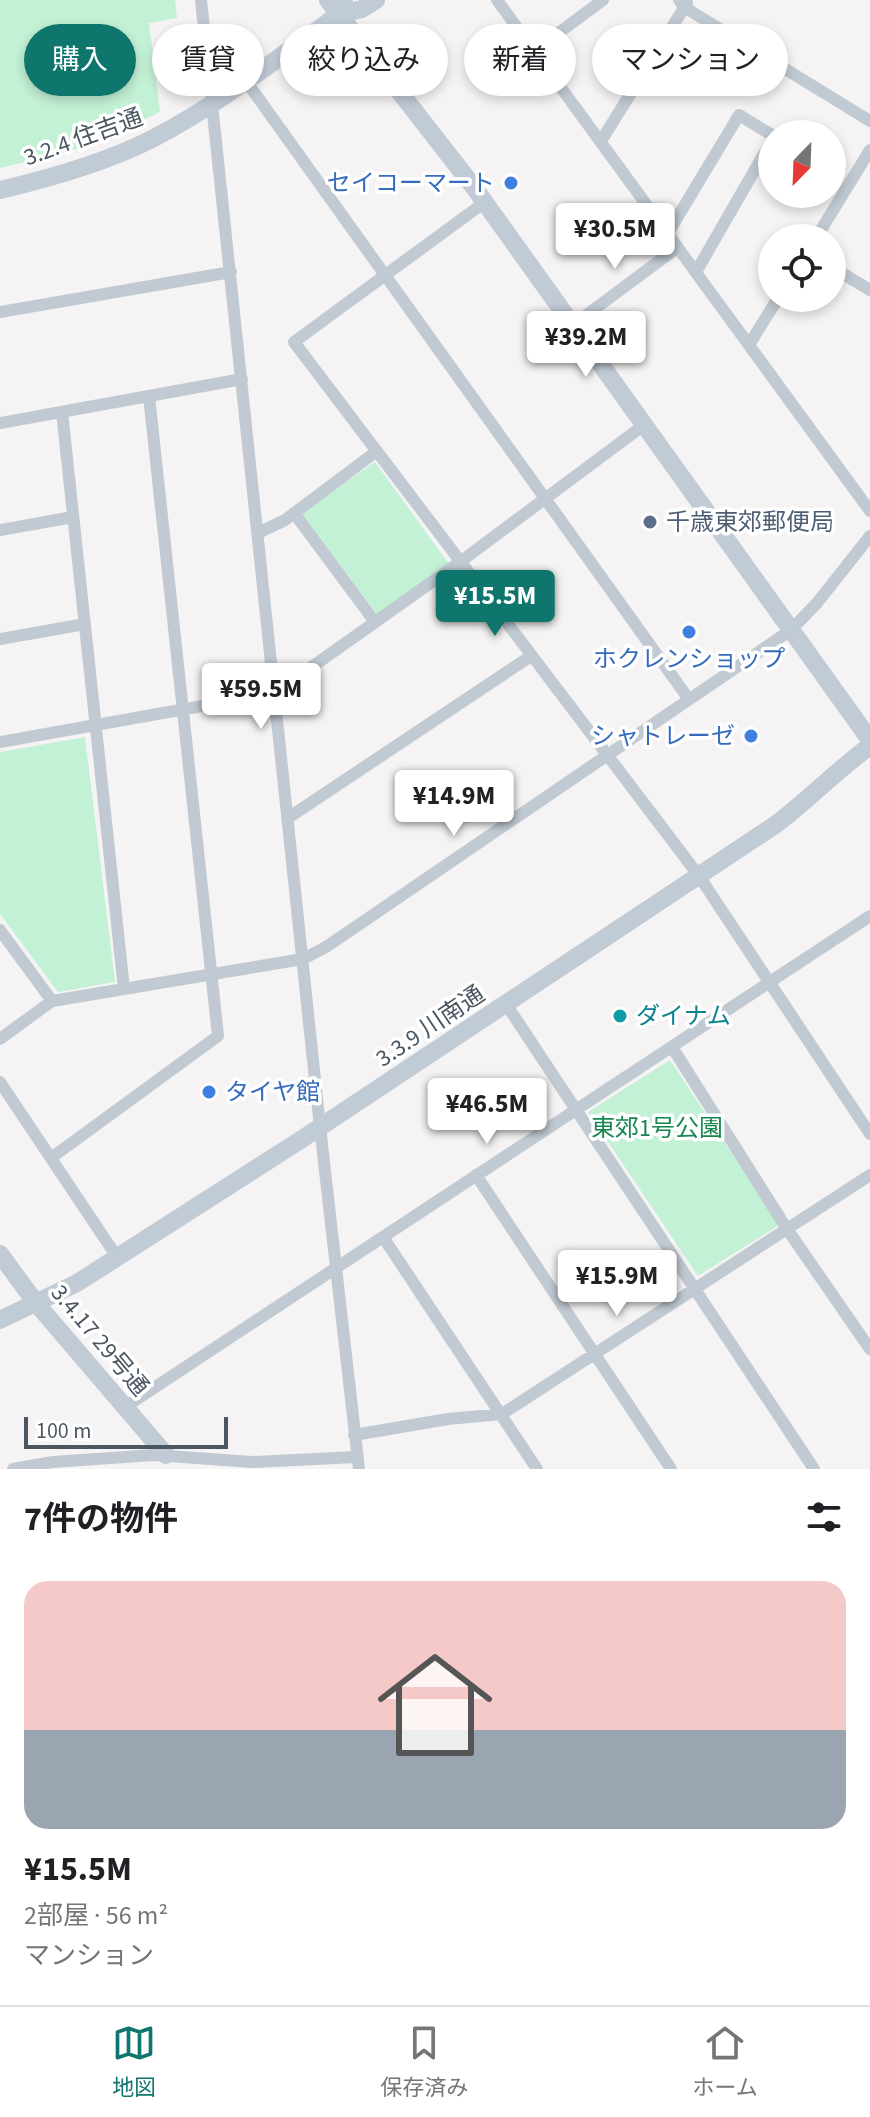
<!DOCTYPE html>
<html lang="ja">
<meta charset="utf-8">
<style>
body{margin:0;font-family:"Source Sans 3","Noto Sans JP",sans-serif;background:#f2f2f2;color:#202124;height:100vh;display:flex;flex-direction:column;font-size:30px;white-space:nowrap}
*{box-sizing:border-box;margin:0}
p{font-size:26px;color:#757577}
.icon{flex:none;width:44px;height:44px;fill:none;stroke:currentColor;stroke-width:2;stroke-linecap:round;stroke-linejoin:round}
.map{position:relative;height:1469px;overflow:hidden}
.side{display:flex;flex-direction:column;background:#fff;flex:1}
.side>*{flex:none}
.top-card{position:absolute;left:24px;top:24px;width:822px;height:72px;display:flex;gap:16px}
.needle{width:52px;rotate:203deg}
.controls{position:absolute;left:758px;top:120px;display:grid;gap:16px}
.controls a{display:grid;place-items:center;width:88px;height:88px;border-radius:50%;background:#fff;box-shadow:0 4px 12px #0003;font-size:40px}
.scale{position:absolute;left:24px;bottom:20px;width:204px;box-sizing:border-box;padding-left:8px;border:4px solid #4a5661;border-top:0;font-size:22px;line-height:28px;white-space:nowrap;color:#4a5661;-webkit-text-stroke:6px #fff;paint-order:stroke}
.price{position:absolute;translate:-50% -68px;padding:0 18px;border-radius:8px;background:#fff;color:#222;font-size:26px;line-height:52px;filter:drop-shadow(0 2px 4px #0008)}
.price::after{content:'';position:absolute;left:50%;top:48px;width:24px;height:18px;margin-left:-12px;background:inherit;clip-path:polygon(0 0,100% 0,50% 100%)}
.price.active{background:#0f766e;color:#fff}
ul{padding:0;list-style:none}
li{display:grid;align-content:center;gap:16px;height:424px;padding:0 24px}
li span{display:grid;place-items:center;height:248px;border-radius:24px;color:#555}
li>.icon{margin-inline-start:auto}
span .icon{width:144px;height:144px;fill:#fffc;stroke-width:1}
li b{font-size:34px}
h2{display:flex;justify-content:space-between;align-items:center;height:96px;padding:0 24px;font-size:34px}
.tag{padding:0 28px;border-radius:36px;background:#fff;box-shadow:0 4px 12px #0003;font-size:28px;line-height:72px}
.tag.active{background:#0f766e;color:#fff}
.tabs{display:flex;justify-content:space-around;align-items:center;height:112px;border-top:2px solid #e0e0e0;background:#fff;font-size:22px;color:#757577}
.tabs a{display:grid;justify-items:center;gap:4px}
.tabs .active{color:#0f766e}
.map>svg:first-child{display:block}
.green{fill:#c3f1d5}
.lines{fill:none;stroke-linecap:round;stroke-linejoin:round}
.street{stroke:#c1cad2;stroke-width:12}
.secondary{stroke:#c1cbd6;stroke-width:18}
.shop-dot{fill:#3f7fe0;stroke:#fff;stroke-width:3}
.service-dot{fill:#5c6f8a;stroke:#fff;stroke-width:3}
.culture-dot{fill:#0f9aa8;stroke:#fff;stroke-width:3}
.labels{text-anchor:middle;stroke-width:7;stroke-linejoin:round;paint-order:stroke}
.street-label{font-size:24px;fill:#4a5661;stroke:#fff}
.shop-label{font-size:24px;fill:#366cbe;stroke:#fff;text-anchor:end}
.service-label{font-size:24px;fill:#4e5e75;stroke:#fff;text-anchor:start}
.culture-label{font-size:24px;fill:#0d838f;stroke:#fff;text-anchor:start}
.park-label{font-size:24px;fill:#17864f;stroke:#fff}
</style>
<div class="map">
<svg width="870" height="1469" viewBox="0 0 870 1469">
<rect width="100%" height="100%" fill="#f5f3f3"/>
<path class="green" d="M 0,0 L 175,0 L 177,18 L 149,23 L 160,112 L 89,146 L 0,168 Z
M 375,462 L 449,564 L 378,615 L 301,513 Z
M 85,737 L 115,982 L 58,992 L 0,914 L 0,752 Z
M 670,1060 L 779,1225 L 698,1276 L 588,1112 Z"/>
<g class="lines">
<path class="street" d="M 201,0 L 320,1127 L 359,1469
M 497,0 L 870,511
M 679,0 L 684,7 L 870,121
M 534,51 L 603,0
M 246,81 L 688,698
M 601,141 L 687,3
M 485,202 L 294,342 L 699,876 L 870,1134
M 668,233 L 739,115 L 772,135
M 816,238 L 870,150
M 832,267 L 870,290
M 696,272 L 772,140
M 0,312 L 231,272
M 573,325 L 678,247
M 749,345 L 778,298
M 62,412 L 124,989
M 0,423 L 242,379
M 294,513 L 375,622
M 0,530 L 73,517
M 258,533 L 285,520 L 377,451
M 0,639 L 85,624
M 0,742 L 275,693 L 460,562 L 644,425
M 288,818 L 531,656
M 0,930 L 52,1001
M 506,1004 L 814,1469
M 0,1039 L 52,1001 L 303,959 L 326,947 L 791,630 L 817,603 L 870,536
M 672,1047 L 787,1229 L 870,1349
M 0,1082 L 117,1257
M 51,1158 L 218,1036 L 149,396
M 476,1175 L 671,1469
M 383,1237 L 537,1469
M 125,1407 L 870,916
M 354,1435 L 448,1419 L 502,1414 L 870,1175
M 13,1469 L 53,1462 L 154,1455 L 252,1462 L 356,1457"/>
<path class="secondary" d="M 328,0 L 473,186 L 870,740
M 338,14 L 362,9 L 376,0
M 0,190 C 51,178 105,163 152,139 C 214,107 270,64 327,23 L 338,14 L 344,0
M 0,1254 L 36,1303 L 166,1455
M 0,1320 L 77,1283 L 302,1139 L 775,825 C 808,800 837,770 870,746"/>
</g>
<g class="shop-dot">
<circle cx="511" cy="183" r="8"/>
<circle cx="689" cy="632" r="8"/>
<circle cx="751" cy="736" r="8"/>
<circle cx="209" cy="1092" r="8"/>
</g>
<circle class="service-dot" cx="650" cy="522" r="8"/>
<circle class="culture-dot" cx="620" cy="1016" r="8"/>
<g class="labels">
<g class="street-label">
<text transform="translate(83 137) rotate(-20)" y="8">3.2.4 住吉通</text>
<text transform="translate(430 1026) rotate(-34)" y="8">3.3.9 川南通</text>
<text transform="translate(100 1340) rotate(50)" y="8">3.4.17 29号通</text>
</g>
<g class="shop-label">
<text x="495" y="191">セイコーマート</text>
<text x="689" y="667" text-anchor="middle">ホクレンショップ</text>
<text x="735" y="744">シャトレーゼ</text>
<text x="225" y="1100" text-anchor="start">タイヤ館</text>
</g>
<g class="service-label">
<text x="666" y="530">千歳東郊郵便局</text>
</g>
<g class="culture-label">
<text x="636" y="1024">ダイナム</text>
</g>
<g class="park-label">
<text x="657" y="1136">東郊1号公園</text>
</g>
</g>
</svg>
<div class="controls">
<a><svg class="needle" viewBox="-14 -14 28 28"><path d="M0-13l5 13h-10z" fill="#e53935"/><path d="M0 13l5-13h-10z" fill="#757577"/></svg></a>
<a><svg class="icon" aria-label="locate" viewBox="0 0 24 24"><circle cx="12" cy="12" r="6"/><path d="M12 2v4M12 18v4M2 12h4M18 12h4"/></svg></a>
</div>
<div class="scale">100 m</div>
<b class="price" style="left:615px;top:271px">¥30.5M</b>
<b class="price" style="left:586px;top:379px">¥39.2M</b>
<b class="price active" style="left:495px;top:638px">¥15.5M</b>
<b class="price" style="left:261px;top:731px">¥59.5M</b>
<b class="price" style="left:454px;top:838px">¥14.9M</b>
<b class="price" style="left:487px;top:1146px">¥46.5M</b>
<b class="price" style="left:617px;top:1318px">¥15.9M</b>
<div class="top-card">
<a class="tag active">購入</a>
<a class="tag">賃貸</a>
<a class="tag">絞り込み</a>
<a class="tag">新着</a>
<a class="tag">マンション</a>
</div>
</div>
<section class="side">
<h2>7件の物件<svg class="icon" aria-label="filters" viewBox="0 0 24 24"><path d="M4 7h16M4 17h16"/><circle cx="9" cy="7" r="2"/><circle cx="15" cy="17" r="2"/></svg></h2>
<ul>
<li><span style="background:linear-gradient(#f6c9c9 60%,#9aa5b1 0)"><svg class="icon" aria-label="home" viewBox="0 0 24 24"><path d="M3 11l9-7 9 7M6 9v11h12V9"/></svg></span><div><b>¥15.5M</b><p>2部屋 · 56 m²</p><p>マンション</p></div></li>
</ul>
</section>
<nav class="tabs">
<a class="active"><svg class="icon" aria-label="map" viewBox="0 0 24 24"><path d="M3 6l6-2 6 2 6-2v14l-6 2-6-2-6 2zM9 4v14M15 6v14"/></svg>地図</a>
<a><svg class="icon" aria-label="saved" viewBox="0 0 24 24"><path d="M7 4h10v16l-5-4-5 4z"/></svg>保存済み</a>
<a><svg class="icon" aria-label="home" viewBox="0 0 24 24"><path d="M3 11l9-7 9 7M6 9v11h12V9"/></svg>ホーム</a>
</nav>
